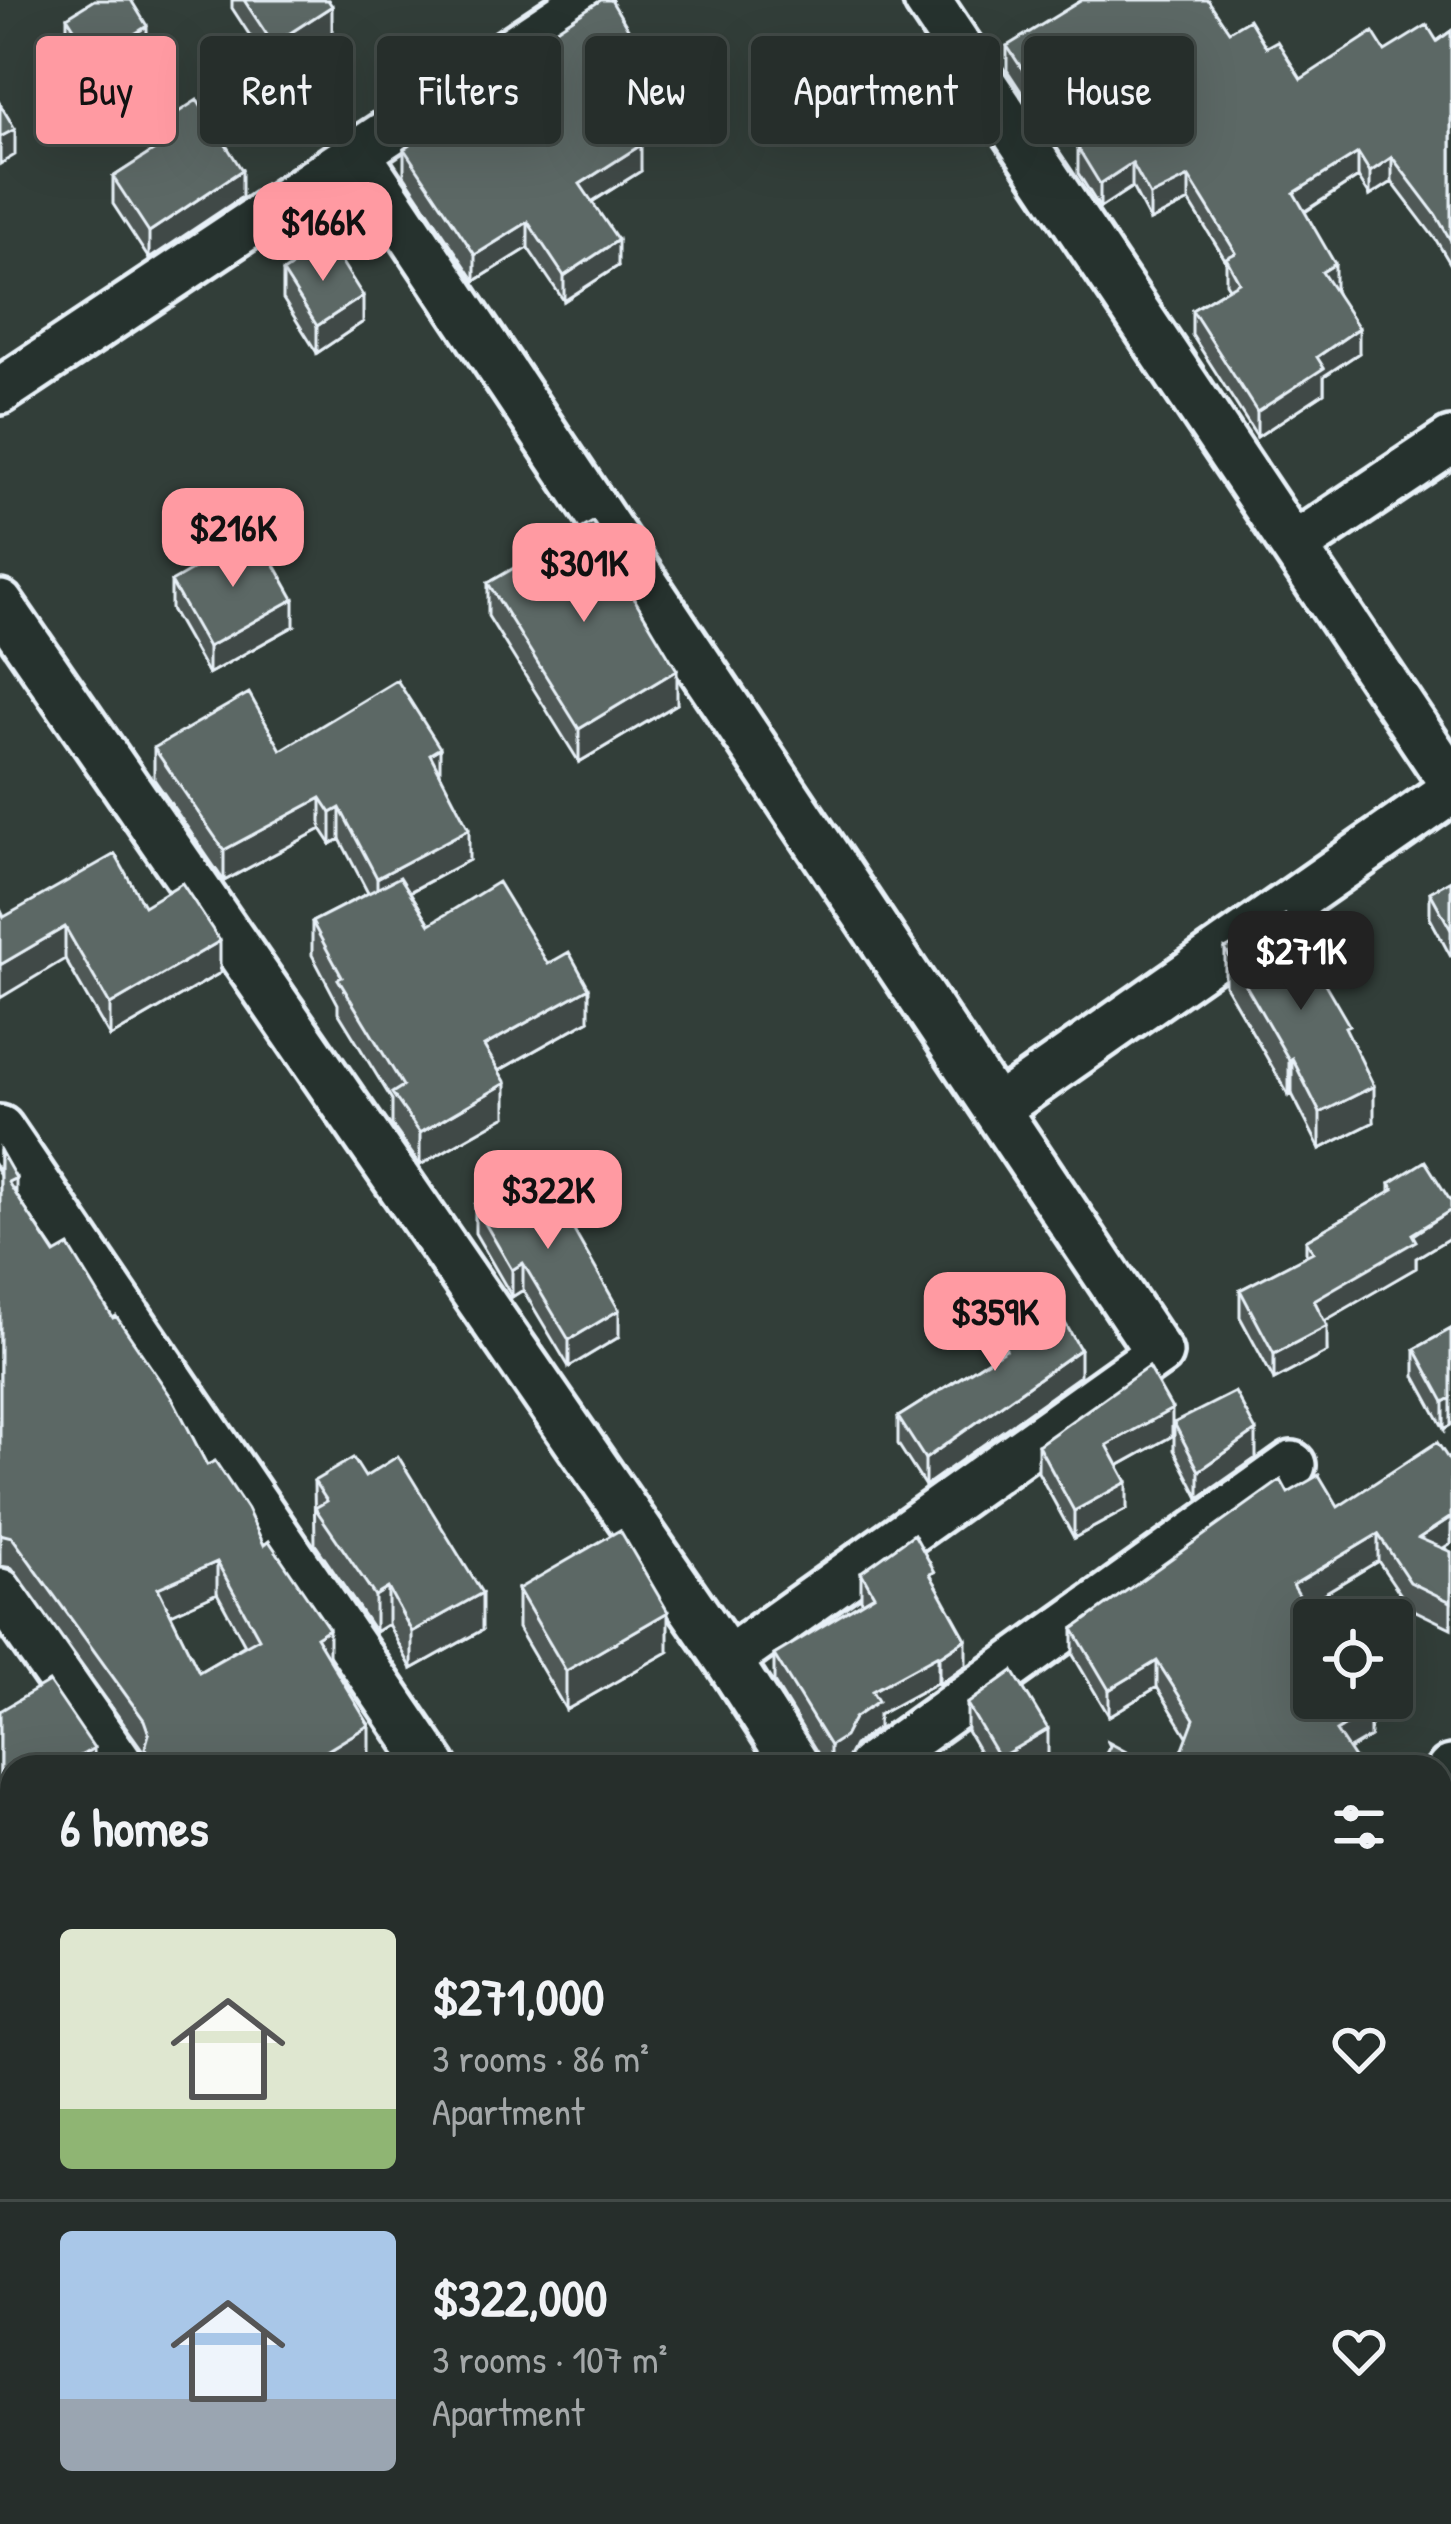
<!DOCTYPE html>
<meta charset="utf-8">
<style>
body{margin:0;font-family:"Patrick Hand",sans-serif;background:#2e3633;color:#f1f3f6;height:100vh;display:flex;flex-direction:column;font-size:45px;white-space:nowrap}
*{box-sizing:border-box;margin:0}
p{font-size:39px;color:#a4a8a9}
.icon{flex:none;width:66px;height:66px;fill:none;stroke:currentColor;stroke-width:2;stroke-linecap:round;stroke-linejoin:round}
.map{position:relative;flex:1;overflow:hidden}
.details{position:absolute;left:0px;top:1755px;width:1452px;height:771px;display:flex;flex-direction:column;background:#262e2b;border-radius:36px 36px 0 0;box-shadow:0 12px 48px #0002,0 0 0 3px #424a47}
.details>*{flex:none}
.banner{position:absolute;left:36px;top:36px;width:1380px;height:108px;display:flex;gap:24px}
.buttons{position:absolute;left:1293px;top:1599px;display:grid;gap:24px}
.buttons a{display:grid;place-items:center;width:120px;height:120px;border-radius:12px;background:#262e2b;box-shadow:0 12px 48px #0002,0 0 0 3px #424a47;font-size:60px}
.price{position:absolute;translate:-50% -102px;padding:0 27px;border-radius:24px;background:#ff9aa2;color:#111;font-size:39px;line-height:78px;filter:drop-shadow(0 3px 6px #0008)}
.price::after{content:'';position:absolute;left:50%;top:72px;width:36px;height:27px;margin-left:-18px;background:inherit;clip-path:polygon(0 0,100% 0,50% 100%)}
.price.selected{background:#222;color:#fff}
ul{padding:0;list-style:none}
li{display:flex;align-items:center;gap:36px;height:300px;padding:0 60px}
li+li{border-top:3px solid #424a47}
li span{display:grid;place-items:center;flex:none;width:336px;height:240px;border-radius:12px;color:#555}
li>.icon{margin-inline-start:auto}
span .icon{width:144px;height:144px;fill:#fffc;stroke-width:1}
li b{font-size:51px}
h2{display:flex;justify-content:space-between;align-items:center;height:144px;padding:0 60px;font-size:51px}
.pill{padding:0 42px;border-radius:12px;background:#262e2b;box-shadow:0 12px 48px #0002,0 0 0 3px #424a47;font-size:42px;line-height:108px}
.pill.selected{background:#ff9aa2;color:#111}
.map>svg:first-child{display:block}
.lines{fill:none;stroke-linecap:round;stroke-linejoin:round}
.stream{stroke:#9ea9ab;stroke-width:14}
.minor-casing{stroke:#e8f1f8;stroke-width:54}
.minor{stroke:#26332d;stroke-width:45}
.wall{fill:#4f5957;stroke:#e8f1f8;stroke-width:3;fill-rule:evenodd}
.shaded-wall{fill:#404947;stroke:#e8f1f8;stroke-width:3}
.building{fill:#5c6865;stroke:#e8f1f8;stroke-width:3;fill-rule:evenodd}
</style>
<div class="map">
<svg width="1451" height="2524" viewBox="0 0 1451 2524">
<rect width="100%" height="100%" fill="#323e39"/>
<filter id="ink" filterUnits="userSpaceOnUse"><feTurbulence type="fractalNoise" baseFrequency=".00833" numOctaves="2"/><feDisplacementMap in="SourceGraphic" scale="24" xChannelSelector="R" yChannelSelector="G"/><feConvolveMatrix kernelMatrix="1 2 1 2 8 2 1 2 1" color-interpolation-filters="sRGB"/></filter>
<g filter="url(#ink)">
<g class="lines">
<path class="stream" d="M 0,2468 L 12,2474
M 51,2514 L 57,2524"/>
<defs>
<path id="minor" d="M 927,0 L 1451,781
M 358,155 L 1159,1353 L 728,1660
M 0,391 L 587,0
M 1294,546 L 1451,441
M 0,604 L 728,1660 L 797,1767
M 996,1109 L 1451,791
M 0,1129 L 434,1767
M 0,1592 L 122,1767
M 870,1767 L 1292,1465
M 1440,1783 L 1451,1769
M 1440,2170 L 1451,2185
M 0,2224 L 12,2226"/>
</defs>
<use href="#minor" class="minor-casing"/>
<use href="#minor" class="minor"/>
</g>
<path class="wall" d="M 232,0 L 328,0 L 332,33 L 273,71 L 232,8 Z
M 67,17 L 147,53 L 94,86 L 67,44 Z
M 1229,31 L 1266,47 L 1301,79 L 1385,51 L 1437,41 L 1451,31 L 1451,265 L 1436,240 L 1392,182 L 1370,196 L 1358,177 L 1305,212 L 1359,353 L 1324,376 L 1324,393 L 1257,437 L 1192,335 L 1192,310 L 1229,288 L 1226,283 L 1226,261 L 1189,201 L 1150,221 L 1132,187 L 1100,208 L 1078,173 L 1078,148 L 1113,125 L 1089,83 L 1036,114 L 1007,70 L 1007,46 Z
M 633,63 L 602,82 L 641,171 L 592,202 L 618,266 L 564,301 L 528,248 L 475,281 L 404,175 L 404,149 L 436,126 L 436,107 Z
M 160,124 L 242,197 L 149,259 L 113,204 L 113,177 L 160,147 Z
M 283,272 L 363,322 L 317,353 L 283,299 Z
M 171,582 L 294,626 L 208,674 L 171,609 Z
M 488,583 L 634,598 L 677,704 L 579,762 L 488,616 Z
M 154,748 L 281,750 L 440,774 L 469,860 L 410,892 L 430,924 L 548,964 L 589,1020 L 498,1071 L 506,1116 L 420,1165 L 392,1125 L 392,1100 L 338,1012 L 338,1004 L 312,955 L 312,922 L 368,893 L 340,839 L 331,844 L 321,829 L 224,881 L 154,779 Z
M 1451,880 L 1451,957 L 1430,918 L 1430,892 Z
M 144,906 L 220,973 L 110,1037 L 65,959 L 4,917 Z
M 1225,949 L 1349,1036 L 1374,1122 L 1320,1149 L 1292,1094 L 1289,1096 L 1225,985 Z
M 0,1150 L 16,1195 L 55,1254 L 264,1545 L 329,1659 L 369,1756 L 352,1767 L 145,1767 L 144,1752 L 12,1568 L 0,1566 ZM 217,1593 L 245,1645 L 199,1672 L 170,1614 Z
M 1390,1183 L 1451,1202 L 1451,1237 L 1416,1258 L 1416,1268 L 1325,1320 L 1327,1352 L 1274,1380 L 1240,1317 L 1240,1290 L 1306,1256 L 1306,1240 L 1390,1192 Z
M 475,1206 L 619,1337 L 569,1367 L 523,1290 L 512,1297 L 475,1233 Z
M 989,1320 L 1080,1376 L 925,1486 L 898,1444 L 898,1417 L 995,1356 L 989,1346 Z
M 1451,1329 L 1444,1429 L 1415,1376 L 1415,1349 Z
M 1174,1423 L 1256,1458 L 1199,1498 L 1174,1450 Z
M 1172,1436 L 1118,1466 L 1127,1509 L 1074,1538 L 1038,1472 L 1038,1445 Z
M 1451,1463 L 1451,1543 L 1443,1548 L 1451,1552 L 1451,1628 L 1410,1608 L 1378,1561 L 1305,1605 L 1370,1737 L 1349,1750 L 1187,1736 L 1157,1687 L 1109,1716 L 1073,1655 L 1073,1629 L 1288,1493 L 1338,1507 Z
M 365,1477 L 482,1630 L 412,1669 L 388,1624 L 375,1632 L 315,1544 L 314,1481 Z
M 861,1572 L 935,1583 L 966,1665 L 939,1684 L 938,1682 L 878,1715 L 878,1728 L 854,1745 L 844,1764 L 839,1767 L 826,1767 L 774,1682 L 774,1655 L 863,1602 L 861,1599 Z
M 518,1589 L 668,1652 L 566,1710 L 518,1628 Z
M 967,1704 L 1048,1756 L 1029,1767 L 988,1767 L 967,1731 Z
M 0,1711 L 94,1767 L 12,1767 L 12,1841 L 4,1827 L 0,1830 Z
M 1440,1896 L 1451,1914 L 1451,1944 L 1449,1945 L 1451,1948 L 1451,2146 L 1440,2144 Z"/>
<path class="shaded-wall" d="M 332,6 L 332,33 L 273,71 L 273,44 Z
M 147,26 L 147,53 L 94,86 L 94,60 Z
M 633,37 L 633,63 L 590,89 L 590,63 Z
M 1089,58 L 1089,83 L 1036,114 L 1036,90 Z
M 15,129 L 15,155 L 0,164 L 0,137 Z
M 641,145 L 641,171 L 580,209 L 580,184 Z
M 1358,153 L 1358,177 L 1294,218 L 1294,193 Z
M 1392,157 L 1392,182 L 1370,196 L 1370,172 Z
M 1132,163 L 1132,187 L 1100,208 L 1100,184 Z
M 242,170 L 242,197 L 149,259 L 149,232 Z
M 1189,177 L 1189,201 L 1150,221 L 1150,196 Z
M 528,222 L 528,248 L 475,281 L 475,255 Z
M 618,240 L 618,266 L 564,301 L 564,276 Z
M 1335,264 L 1335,289 L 1322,296 L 1322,272 Z
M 363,296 L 363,322 L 317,353 L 317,326 Z
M 1359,328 L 1359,353 L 1324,376 L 1324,393 L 1257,437 L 1257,412 L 1317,357 Z
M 294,599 L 294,626 L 208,674 L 208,647 Z
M 677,670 L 677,704 L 579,762 L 579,729 Z
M 440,748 L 440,779 L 430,754 Z
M 321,798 L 321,829 L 224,881 L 224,850 Z
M 340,808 L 340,839 L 331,844 L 331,813 Z
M 469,829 L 469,860 L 377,909 L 377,878 Z
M 65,927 L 65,959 L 0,998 L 0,965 Z
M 220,941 L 220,973 L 110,1037 L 110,1005 Z
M 589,988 L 589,1020 L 484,1079 L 484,1046 Z
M 1292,1058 L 1292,1094 L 1289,1096 L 1289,1060 Z
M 506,1083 L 506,1116 L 420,1165 L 420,1133 Z
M 1374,1086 L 1374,1122 L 1320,1149 L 1320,1113 Z
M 16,1178 L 16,1209 L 8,1182 Z
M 1451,1210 L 1451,1237 L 1416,1258 L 1416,1268 L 1314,1327 L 1314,1300 Z
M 523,1263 L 523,1290 L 512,1297 L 512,1270 Z
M 619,1310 L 619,1337 L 569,1367 L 569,1340 Z
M 1327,1326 L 1327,1352 L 1274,1380 L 1274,1354 Z
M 1080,1349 L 1080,1376 L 925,1486 L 925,1459 Z
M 1451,1398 L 1451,1425 L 1444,1429 L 1444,1402 Z
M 1172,1409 L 1172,1436 L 1107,1472 L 1107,1445 Z
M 1256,1431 L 1256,1458 L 1199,1498 L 1199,1471 Z
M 1127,1482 L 1127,1509 L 1074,1538 L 1074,1511 Z
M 1451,1517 L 1451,1543 L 1419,1564 L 1419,1538 Z
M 1378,1534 L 1378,1561 L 1293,1612 L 1293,1585 Z
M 217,1562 L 217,1593 L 158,1620 L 158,1588 Z
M 388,1588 L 388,1624 L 375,1632 L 375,1596 Z
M 482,1593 L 482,1630 L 412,1669 L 412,1632 Z
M 668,1612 L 668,1652 L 566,1710 L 566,1671 Z
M 329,1629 L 329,1661 L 316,1637 Z
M 966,1639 L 966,1665 L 939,1684 L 939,1657 Z
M 938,1655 L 938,1682 L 878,1715 L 878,1728 L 854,1745 L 844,1764 L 839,1767 L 830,1767 L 830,1746 L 854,1718 L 872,1691 Z
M 1157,1661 L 1157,1687 L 1109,1716 L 1109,1690 Z
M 1370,1710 L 1370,1737 L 1336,1757 L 1336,1731 Z
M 369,1725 L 369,1756 L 352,1767 L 300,1767 Z
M 1048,1729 L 1048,1756 L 1029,1767 L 999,1767 L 999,1758 Z
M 94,1748 L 94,1767 L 68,1767 L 68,1763 Z
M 286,1757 L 286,1767 L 269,1767 Z
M 4,1801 L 4,1827 L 0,1830 L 0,1803 Z
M 1451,1917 L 1451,1944 L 1440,1950 L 1440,1923 Z
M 12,2047 L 12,2077 L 0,2084 L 0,2054 Z
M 6,2132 L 6,2159 L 0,2163 L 0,2136 Z
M 1451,2476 L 1451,2497 L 1440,2503 L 1440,2483 Z
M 1389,2514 L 1423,2514 L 1406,2524 L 1386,2524 L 1386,2516 Z"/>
<path class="building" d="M 94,0 L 131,0 L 147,26 L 94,60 L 67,17 Z
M 244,0 L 328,0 L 332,6 L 273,44 Z
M 601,0 L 611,0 L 633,37 L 590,63 L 641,145 L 580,184 L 618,240 L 564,276 L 528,222 L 475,255 L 404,149 L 444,121 L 436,107 Z
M 1082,0 L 1208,0 L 1229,31 L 1249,19 L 1266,47 L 1277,41 L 1301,79 L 1373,32 L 1385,51 L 1427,25 L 1437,41 L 1451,31 L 1451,241 L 1436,215 L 1392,157 L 1370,172 L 1358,153 L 1294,193 L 1335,264 L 1322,272 L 1359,328 L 1317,357 L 1324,368 L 1257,412 L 1192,310 L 1239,282 L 1226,258 L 1236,253 L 1189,177 L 1150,196 L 1132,163 L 1100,184 L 1078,148 L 1123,119 L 1089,58 L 1036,90 L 1007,46 Z
M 197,100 L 242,170 L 149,232 L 113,177 L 170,140 L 160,124 Z
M 0,104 L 15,129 L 0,137 Z
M 329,242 L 363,296 L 317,326 L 283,272 Z
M 593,522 L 634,587 L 629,590 L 677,670 L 579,729 L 488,583 Z
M 257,533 L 294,599 L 208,647 L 171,582 Z
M 397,680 L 440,748 L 430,754 L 469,829 L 377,878 L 340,808 L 331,813 L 321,798 L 224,850 L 154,748 L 249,693 L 281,750 Z
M 115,854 L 144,906 L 182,883 L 220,941 L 110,1005 L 65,927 L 0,965 L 0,909 L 4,917 Z
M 400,877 L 430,924 L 498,882 L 548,964 L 569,952 L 589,988 L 484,1046 L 506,1083 L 420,1133 L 392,1093 L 403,1086 L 338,979 L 342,977 L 312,922 Z
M 1451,880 L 1451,930 L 1430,892 Z
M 1285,915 L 1349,1025 L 1345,1027 L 1374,1086 L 1320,1113 L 1292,1058 L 1289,1060 L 1225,949 Z
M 0,1150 L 16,1178 L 8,1182 L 55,1254 L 69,1246 L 113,1318 L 116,1316 L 174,1401 L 207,1465 L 215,1461 L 247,1509 L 264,1545 L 269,1541 L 329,1629 L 316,1637 L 369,1725 L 300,1767 L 293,1767 L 286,1757 L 269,1767 L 156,1767 L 145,1748 L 149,1734 L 144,1720 L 12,1537 L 0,1534 ZM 217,1562 L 259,1638 L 199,1672 L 158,1588 Z
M 1425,1161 L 1451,1202 L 1451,1210 L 1412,1234 L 1416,1241 L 1314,1300 L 1327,1326 L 1274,1354 L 1240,1290 L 1313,1252 L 1306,1240 L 1394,1189 L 1390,1183 Z
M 539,1169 L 619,1310 L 569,1340 L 523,1263 L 512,1270 L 475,1206 Z
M 1045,1288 L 1080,1349 L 925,1459 L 898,1417 L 1006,1349 L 989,1320 Z
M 1451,1329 L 1451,1398 L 1444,1402 L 1415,1349 Z
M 1148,1367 L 1172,1409 L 1107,1445 L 1127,1482 L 1074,1511 L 1038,1445 Z
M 1235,1392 L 1256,1431 L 1199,1471 L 1174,1423 Z
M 1437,1442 L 1451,1463 L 1451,1517 L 1419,1538 L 1451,1552 L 1451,1602 L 1410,1582 L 1378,1534 L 1293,1585 L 1314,1620 L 1314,1698 L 1362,1698 L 1370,1710 L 1336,1731 L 1360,1767 L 1176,1767 L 1194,1719 L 1157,1661 L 1109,1690 L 1073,1629 L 1281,1480 L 1288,1493 L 1319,1475 L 1338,1507 Z
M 398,1456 L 482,1593 L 412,1632 L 388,1588 L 375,1596 L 315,1508 L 327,1501 L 314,1481 L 353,1458 L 365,1477 Z
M 620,1530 L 668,1612 L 566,1671 L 518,1589 Z
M 914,1534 L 935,1572 L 930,1574 L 966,1639 L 939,1657 L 938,1655 L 872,1691 L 878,1701 L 854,1718 L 844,1737 L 830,1746 L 774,1655 L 874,1595 L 861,1572 Z
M 1013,1671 L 1048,1729 L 999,1758 L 967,1704 Z
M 49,1682 L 94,1748 L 68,1763 L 70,1767 L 12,1767 L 12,1815 L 4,1801 L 0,1803 L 0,1711 Z
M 1108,1742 L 1154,1767 L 1099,1767 L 1110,1746 Z
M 1440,1896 L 1451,1914 L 1451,1917 L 1440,1923 Z
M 1440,1930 L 1451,1948 L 1451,2119 L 1440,2117 Z
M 10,1991 L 12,1996 L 12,2047 L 0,2054 L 0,1997 Z
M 0,2121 L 6,2132 L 0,2136 Z
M 1451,2406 L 1451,2476 L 1440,2483 L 1440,2413 Z
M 1320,2514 L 1389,2514 L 1386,2516 L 1389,2522 L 1386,2524 L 1307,2524 Z"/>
</g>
</svg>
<div class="buttons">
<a><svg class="icon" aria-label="locate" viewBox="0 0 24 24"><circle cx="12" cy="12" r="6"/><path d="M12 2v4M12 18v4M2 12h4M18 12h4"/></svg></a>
</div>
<b class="price" style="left:323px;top:284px">$166K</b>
<b class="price" style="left:233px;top:590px">$216K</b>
<b class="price" style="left:584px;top:625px">$301K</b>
<b class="price selected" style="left:1301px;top:1013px">$271K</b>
<b class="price" style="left:548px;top:1252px">$322K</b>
<b class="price" style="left:995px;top:1374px">$359K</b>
<div class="banner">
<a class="pill selected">Buy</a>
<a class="pill">Rent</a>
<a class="pill">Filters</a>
<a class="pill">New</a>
<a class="pill">Apartment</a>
<a class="pill">House</a>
</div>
<section class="details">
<h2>6 homes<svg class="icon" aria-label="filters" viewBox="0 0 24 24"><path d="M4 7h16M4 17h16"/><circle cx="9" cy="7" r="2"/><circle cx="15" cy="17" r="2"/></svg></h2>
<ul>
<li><span style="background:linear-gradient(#dfe7d0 75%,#8fb573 0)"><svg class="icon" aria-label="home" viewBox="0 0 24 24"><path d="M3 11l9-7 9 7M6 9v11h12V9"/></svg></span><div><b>$271,000</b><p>3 rooms · 86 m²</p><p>Apartment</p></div><svg class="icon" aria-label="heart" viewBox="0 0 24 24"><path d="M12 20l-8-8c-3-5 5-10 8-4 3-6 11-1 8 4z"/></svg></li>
<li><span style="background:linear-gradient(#a9c7e8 70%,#9aa5b1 0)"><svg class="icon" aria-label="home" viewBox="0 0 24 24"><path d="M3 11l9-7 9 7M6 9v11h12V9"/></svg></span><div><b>$322,000</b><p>3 rooms · 107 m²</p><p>Apartment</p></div><svg class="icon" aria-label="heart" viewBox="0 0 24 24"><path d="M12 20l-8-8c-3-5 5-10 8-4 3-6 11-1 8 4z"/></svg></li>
</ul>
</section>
</div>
